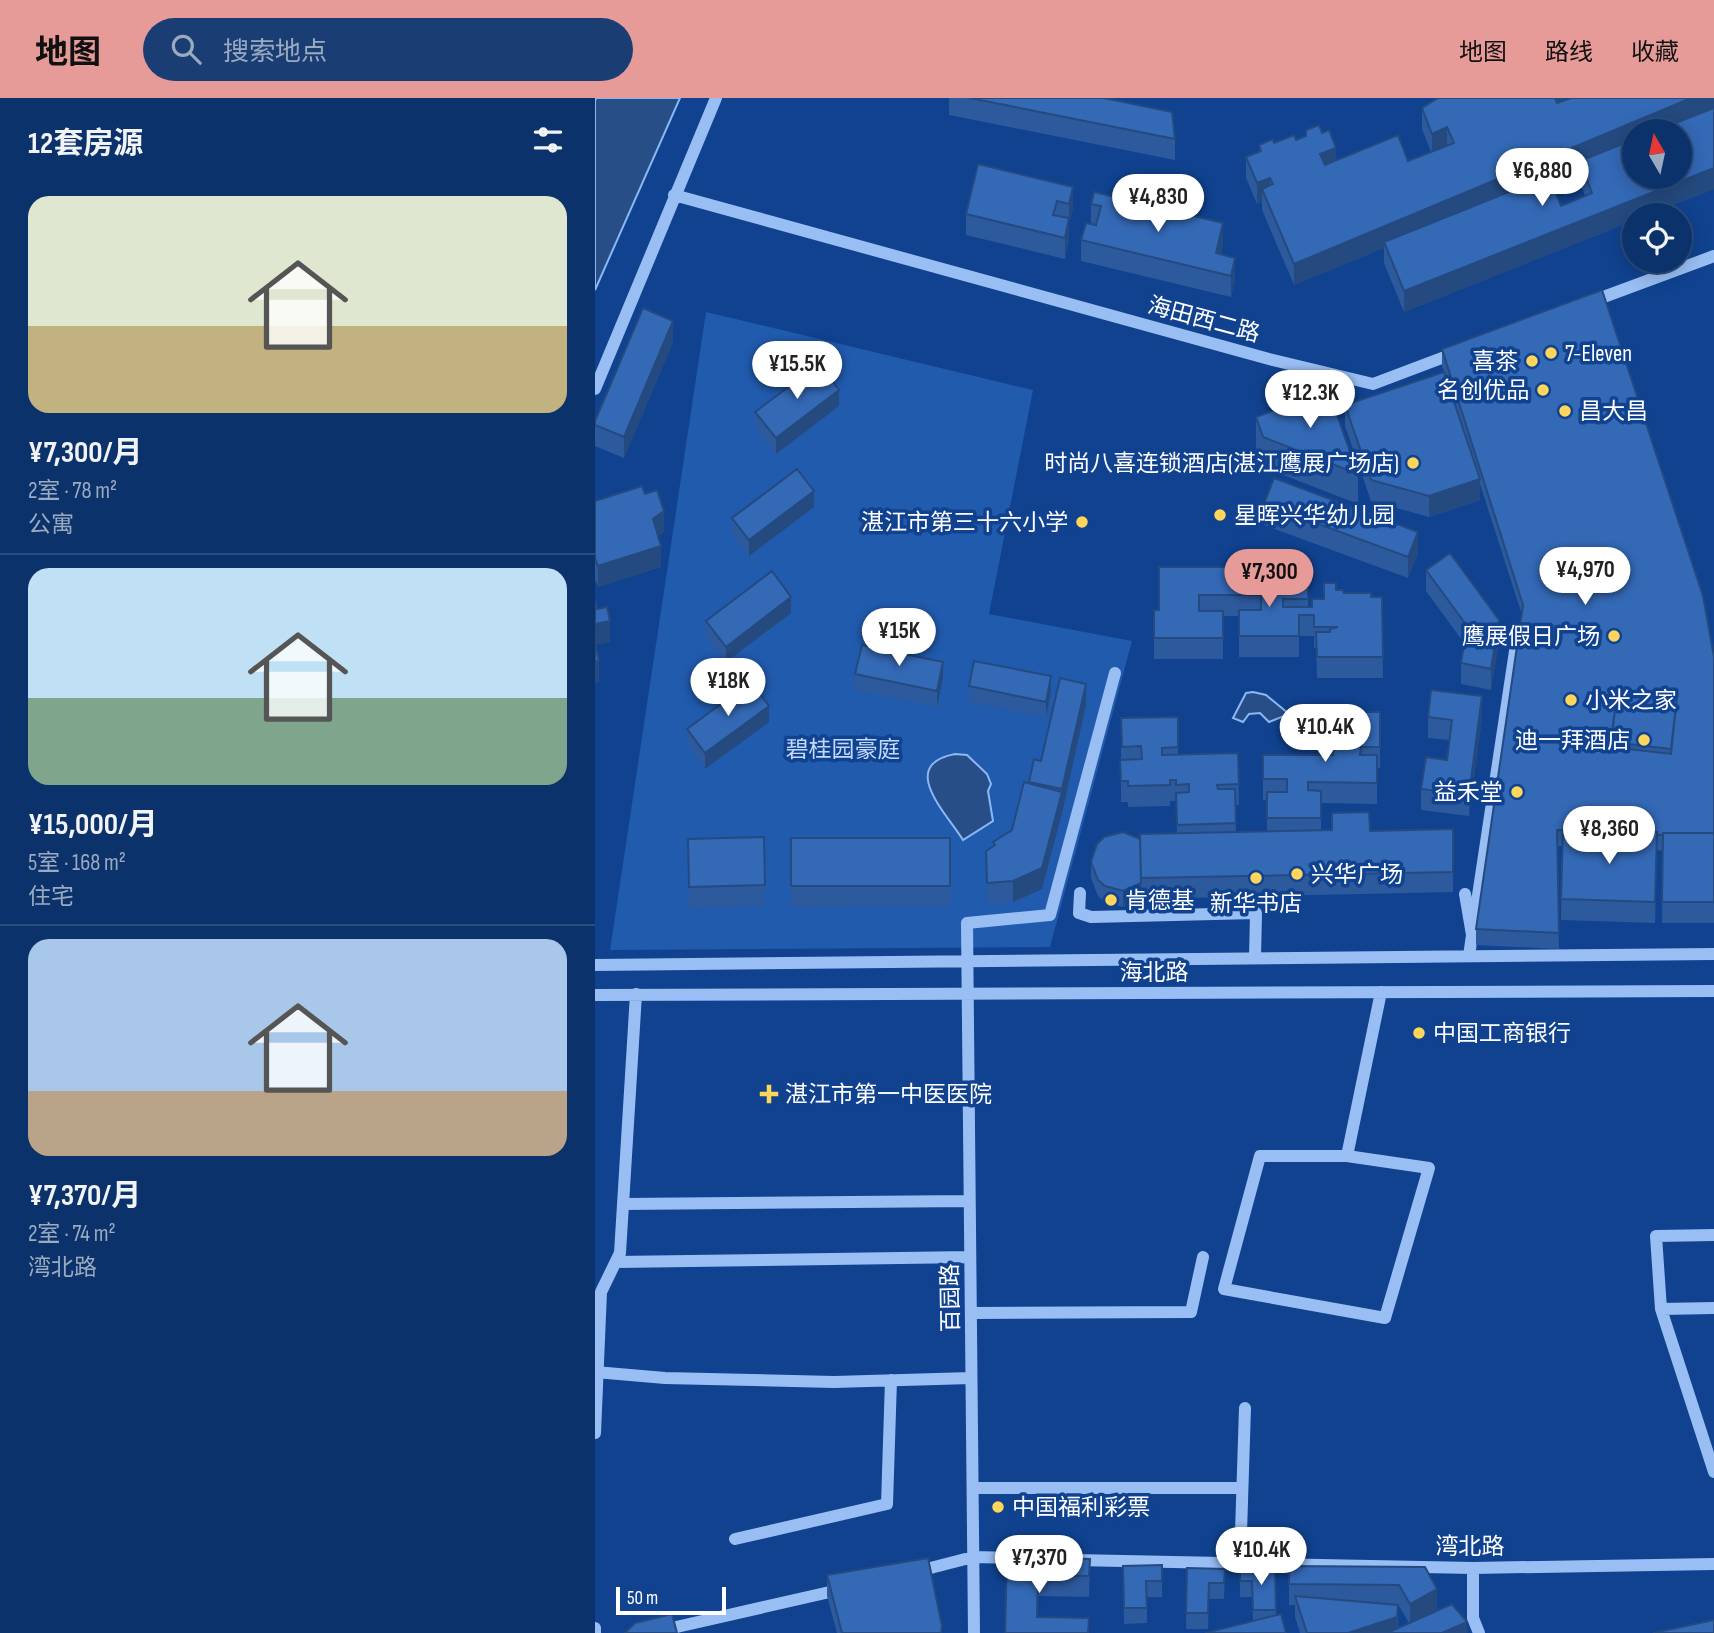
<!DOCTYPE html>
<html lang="zh">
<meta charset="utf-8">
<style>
body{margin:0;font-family:"Sofia Sans Condensed","Noto Sans SC",sans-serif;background:#1a3e73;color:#f1f3f6;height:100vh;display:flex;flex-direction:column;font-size:26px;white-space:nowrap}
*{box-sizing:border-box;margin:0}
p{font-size:23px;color:#9aaac1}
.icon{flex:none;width:38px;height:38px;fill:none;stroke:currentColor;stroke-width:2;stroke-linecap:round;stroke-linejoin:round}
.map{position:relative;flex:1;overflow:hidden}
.sheet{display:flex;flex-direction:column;background:#0c326b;width:595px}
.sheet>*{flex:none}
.needle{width:46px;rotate:351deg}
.buttons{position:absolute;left:1027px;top:21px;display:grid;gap:14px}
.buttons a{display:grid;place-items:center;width:70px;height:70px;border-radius:50%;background:#0c326b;box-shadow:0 4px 18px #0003,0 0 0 2px #2c4d7e;font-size:35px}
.scale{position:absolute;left:21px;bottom:18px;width:110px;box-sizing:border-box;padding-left:7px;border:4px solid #fff;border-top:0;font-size:19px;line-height:24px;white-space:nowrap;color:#fff;-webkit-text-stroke:5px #10428f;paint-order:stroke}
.price{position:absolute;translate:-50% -60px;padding:0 16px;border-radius:24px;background:#fff;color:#222;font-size:23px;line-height:46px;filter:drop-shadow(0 2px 4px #0008)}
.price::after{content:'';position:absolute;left:50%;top:42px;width:21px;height:16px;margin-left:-10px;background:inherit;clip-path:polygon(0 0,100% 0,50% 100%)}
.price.current{background:#e69b98;color:#111}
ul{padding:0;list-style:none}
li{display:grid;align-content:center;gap:14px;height:371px;padding:0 28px}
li+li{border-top:2px solid #2c4d7e}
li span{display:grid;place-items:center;height:217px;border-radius:21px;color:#555}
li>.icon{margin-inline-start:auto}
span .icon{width:126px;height:126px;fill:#fffc;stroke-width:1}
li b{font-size:30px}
h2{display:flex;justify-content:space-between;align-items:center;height:84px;padding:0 28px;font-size:30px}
header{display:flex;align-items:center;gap:42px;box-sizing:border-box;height:98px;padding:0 35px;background:#e69b98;color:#111}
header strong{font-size:33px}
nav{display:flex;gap:38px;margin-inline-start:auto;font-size:24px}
.search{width:490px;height:63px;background:#1a3e73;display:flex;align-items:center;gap:18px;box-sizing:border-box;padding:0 24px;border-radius:38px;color:#9aaac1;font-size:26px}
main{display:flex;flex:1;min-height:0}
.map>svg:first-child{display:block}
.green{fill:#215bae}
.water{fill:#284e87;stroke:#8ab8f6;stroke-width:2}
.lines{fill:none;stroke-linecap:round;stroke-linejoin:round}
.minor{stroke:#99bef3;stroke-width:12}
.wall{fill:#2d5a9d;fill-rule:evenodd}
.shaded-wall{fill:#244a7f}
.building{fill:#3469b6;stroke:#244a7f;stroke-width:2;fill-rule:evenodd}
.poi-dot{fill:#ffd65b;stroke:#10428f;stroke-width:2.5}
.labels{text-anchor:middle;stroke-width:7;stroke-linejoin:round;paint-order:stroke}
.street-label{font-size:23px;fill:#fff;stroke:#10428f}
.poi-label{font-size:23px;fill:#fff;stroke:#10428f;text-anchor:start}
.park-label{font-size:23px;fill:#c0d9fd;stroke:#10428f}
</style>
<header>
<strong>地图</strong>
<div class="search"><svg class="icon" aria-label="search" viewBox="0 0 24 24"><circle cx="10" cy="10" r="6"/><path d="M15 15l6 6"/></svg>搜索地点</div>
<nav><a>地图</a><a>路线</a><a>收藏</a></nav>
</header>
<main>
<section class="sheet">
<h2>12套房源<svg class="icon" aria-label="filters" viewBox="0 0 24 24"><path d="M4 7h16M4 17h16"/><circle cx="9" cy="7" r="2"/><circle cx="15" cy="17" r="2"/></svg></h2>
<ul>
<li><span style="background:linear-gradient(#dfe7d0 60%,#c2b280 0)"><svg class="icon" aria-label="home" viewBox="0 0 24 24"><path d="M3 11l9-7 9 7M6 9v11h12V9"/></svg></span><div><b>¥7,300/月</b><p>2室 · 78 m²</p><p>公寓</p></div></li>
<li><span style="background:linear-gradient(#bfe0f5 60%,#7fa58c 0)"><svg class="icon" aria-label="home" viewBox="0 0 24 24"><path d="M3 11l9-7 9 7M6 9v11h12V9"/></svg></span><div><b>¥15,000/月</b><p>5室 · 168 m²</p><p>住宅</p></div></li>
<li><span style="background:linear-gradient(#a9c7e8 70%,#b9a48a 0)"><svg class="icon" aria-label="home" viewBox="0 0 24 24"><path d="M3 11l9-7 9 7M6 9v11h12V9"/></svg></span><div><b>¥7,370/月</b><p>2室 · 74 m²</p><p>湾北路</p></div></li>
</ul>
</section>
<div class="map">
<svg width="1119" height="1535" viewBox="0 0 1119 1535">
<rect width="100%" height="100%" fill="#10428f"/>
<path class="green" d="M 111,214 L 438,292 L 394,516 L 537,543 L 455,849 L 15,852 Z"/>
<path class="water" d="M 1,0 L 85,0 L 0,192 L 0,3 Z
M 658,594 L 671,597 L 694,616 L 674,624 L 665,615 L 654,616 L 648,624 L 638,620 L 651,595 Z
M 360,656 L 372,657 L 392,676 L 396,686 L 393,693 L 398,723 L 368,742 C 352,716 302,667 360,656 Z"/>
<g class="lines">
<path class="minor" d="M 79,97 L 674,261 L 778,286 L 860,255
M 995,204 L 1119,158
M 0,291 L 121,0
M 485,795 L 484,815 L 496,819 L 661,815 L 660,859
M 870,796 L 877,837 L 874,858
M 877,837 L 922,540
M 0,867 L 1119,856
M 0,897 L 1119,893
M 752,1058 L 834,1070 L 790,1220 L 629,1191 L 665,1058 L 752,1058 L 786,894
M 28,1106 L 374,1103
M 1119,1137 L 1061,1138 L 1066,1211 L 1119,1210
M 21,1164 L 375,1159
M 1066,1211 L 1119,1374
M 376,1215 L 596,1214 L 608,1159
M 0,1274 L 70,1280 L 239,1284 L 376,1280
M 0,1335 L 6,1194 L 25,1155 L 41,896
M 378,1390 L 647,1390
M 140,1441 L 292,1406 L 296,1282
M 479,1462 L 878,1470 L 1119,1466
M 645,1466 L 650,1310
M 878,1470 L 878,1520 L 884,1535
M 320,1474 L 378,1459 L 426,1460
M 0,1530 L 0,1535
M 55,1535 L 248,1491
M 379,1535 L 372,825 L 455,817 L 520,575"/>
</g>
<path class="wall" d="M 354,0 L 509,0 L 580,41 L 580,62 L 354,17 Z
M 970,0 L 970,2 L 1119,0 L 1119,91 L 1052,117 L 1040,117 L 1040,122 L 809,214 L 789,165 L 789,150 L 699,187 L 667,112 L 667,104 L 662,106 L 651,80 L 651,59 L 664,54 L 664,47 L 701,42 L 741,62 L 813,63 L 836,54 L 827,31 L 827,10 ZM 985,67 L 985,84 L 990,98 L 966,108 L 955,80 Z
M 478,89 L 478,110 L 474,125 L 474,141 L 470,161 L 371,137 L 371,116 Z
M 496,106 L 628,146 L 626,156 L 640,181 L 636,199 L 486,163 L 486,142 L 496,126 Z
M 78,244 L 29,360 L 0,348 L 0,323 Z
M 847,251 L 1119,559 L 1119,825 L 1067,825 L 1068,753 L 1062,752 L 1060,825 L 966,822 L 967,748 L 962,748 L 964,851 L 881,847 L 881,831 L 927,517 L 885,386 L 885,402 L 834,419 L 776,403 L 750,328 L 750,307 L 849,274 L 847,267 Z
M 244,308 L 181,356 L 160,330 L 160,314 Z
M 661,319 L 763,376 L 763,406 L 668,369 L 661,349 Z
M 50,396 L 69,434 L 63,438 L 66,469 L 3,489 L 0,481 L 0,403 Z
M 669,406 L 823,455 L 813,480 L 669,427 Z
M 219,409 L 154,458 L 137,435 L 137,420 Z
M 713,469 L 713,509 L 717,509 L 741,492 L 749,495 L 776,499 L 787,499 L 788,580 L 722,580 L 721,550 L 719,550 L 719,538 L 704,538 L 704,559 L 644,559 L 644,518 L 628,518 L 628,561 L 559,561 L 559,512 L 564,512 L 637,485 Z
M 831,472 L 904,543 L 896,592 L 866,586 L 866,565 L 869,545 L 831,493 Z
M 196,515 L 131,564 L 111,539 L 111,523 Z
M 260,576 L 348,580 L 342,609 L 260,592 Z
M 374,588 L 456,594 L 451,619 L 374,604 Z
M 491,607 L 467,715 L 447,791 L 418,804 L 392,806 L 391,753 L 398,749 L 398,744 L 417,732 L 434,684 L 446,663 Z
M 723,614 L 785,614 L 785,670 L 782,670 L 782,706 L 726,705 L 726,733 L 858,731 L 858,794 L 546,801 L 528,809 L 510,804 L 503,798 L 496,780 L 496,764 L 545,741 L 582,736 L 581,703 L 575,703 L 575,708 L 533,709 L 533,704 L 526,704 L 526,620 L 583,619 L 583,657 L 643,655 L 644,707 L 640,707 L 641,734 L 672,734 L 672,702 L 668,702 L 668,657 L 723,657 Z
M 833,619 L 887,619 L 874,718 L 826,712 L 826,691 L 852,662 L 855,642 L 833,640 Z
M 174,624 L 110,671 L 92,647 L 92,631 Z
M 196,740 L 355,740 L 355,808 L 196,809 Z
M 93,741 L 170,787 L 170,808 L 94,810 Z
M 412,1459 L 495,1461 L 494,1499 L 443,1498 L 443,1519 L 410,1535 Z
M 567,1467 L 567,1499 L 552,1499 L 552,1525 L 529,1526 L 528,1468 Z
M 694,1468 L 830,1469 L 842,1512 L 833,1517 L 872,1535 L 705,1535 L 700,1519 L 700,1507 L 694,1507 ZM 803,1508 L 804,1508 L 814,1525 L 803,1530 Z
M 680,1469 L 681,1518 L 658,1523 L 657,1499 L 645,1499 L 645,1470 Z
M 592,1470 L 630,1471 L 629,1501 L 614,1501 L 613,1531 L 591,1531 Z
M 232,1477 L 347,1535 L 242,1535 L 232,1498 Z"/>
<path class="shaded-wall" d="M 950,0 L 970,0 L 970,8 Z
M 1096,0 L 1119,0 L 1119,11 L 1066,33 L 1040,33 L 1040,44 L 985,63 L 985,67 L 791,149 L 789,144 L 789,150 L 699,187 L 699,166 Z
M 852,29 L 852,50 L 837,57 L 837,36 Z
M 741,50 L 741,71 L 725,77 L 725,56 Z
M 1119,70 L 1119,91 L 1052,117 L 1040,117 L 1040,122 L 809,214 L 809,193 Z
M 675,80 L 675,101 L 667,91 L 667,104 L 662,106 L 662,85 Z
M 478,89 L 478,110 L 474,125 L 474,141 L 470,161 L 470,140 L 474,122 L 474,106 Z
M 628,125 L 628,146 L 621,176 L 621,155 Z
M 640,160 L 640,181 L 636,199 L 636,178 Z
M 78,223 L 78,244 L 29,360 L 29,339 Z
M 244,292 L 244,308 L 181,356 L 181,340 Z
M 885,381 L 885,402 L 834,419 L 834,398 Z
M 219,393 L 219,409 L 154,458 L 154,442 Z
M 69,413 L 69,434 L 58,442 L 58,421 Z
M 823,434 L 823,455 L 813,480 L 813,459 Z
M 66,448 L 66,469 L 3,489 L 3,468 Z
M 196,499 L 196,515 L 131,564 L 131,549 Z
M 904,522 L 904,543 L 896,592 L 896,571 Z
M 15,523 L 15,544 L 0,547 L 0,526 Z
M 4,563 L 4,584 L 0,585 L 0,564 Z
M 348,564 L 348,580 L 342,609 L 342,593 Z
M 456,578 L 456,594 L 451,619 L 451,604 Z
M 491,586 L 491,607 L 467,715 L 447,791 L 418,804 L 418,783 L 467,695 Z
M 887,598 L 887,619 L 874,718 L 874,697 Z
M 174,608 L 174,624 L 110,671 L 110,655 Z
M 546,785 L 546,801 L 528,809 L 528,793 Z
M 842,1491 L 842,1512 L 815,1527 L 815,1506 Z
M 803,1507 L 802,1535 L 753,1535 Z
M 872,1524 L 872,1535 L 847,1535 Z"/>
<path class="building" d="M 375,0 L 509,0 L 577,14 L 580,41 Z
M 843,0 L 960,0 L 962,5 L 976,0 L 1096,0 L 699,166 L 667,91 L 678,86 L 675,80 L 662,85 L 651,59 L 666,53 L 664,47 L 678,41 L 679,45 L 699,37 L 701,42 L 711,38 L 711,32 L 724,27 L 727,35 L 734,32 L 741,50 L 725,56 L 730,67 L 803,37 L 813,63 L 859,45 L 852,29 L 837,36 L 827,10 Z
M 1119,10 L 1119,70 L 809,193 L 789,144 L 954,78 L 966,108 L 997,95 L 985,63 L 1040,41 L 1040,79 L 1085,79 L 1085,33 L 1060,33 Z
M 383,66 L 478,89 L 474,106 L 462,103 L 458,117 L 474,120 L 470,140 L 371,116 Z
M 499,94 L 628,125 L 621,155 L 640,160 L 636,178 L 486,142 L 491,125 L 501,127 L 506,108 L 496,106 Z
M 1007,192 L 1108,498 L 1119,559 L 1119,735 L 1068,735 L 1068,737 L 1062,737 L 1062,734 L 962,732 L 964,835 L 881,831 L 928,507 L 847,251 ZM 1022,592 L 1082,599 L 1076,656 L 1016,649 Z
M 48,210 L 78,223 L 29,339 L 0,327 L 0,323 Z
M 224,266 L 244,292 L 181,340 L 160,314 Z
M 849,274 L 885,381 L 834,398 L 776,382 L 750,307 Z
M 733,292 L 763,376 L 668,339 L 661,319 Z
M 202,371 L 219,393 L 154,442 L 137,420 Z
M 679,380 L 823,434 L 813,459 L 669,406 Z
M 47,388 L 50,396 L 62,392 L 69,413 L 58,421 L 66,448 L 3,468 L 0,460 L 0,403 Z
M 855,455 L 904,522 L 896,571 L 866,565 L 872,528 L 831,472 Z
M 564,469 L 636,469 L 637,485 L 640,485 L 640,469 L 713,469 L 713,501 L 688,501 L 688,509 L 717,509 L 717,501 L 729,501 L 729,485 L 741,485 L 741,492 L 748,492 L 749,495 L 776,495 L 776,499 L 787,499 L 788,559 L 722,559 L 721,534 L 735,534 L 735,531 L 743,529 L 719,529 L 719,517 L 704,517 L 704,538 L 644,538 L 644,512 L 666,512 L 666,497 L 604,497 L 604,513 L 628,513 L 628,540 L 559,540 L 559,512 L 564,512 Z
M 177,473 L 196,499 L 131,549 L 111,523 Z
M 0,502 L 2,511 L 12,509 L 15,523 L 0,526 Z
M 0,544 L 4,563 L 0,564 Z
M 267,547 L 348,564 L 342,593 L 260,576 Z
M 379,563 L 456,578 L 451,604 L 374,588 Z
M 465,580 L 491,586 L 467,691 L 434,684 L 439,661 L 446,663 Z
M 156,584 L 174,608 L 110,655 L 92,631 Z
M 836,592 L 887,598 L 874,697 L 826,691 L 831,659 L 852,662 L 857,622 L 833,619 Z
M 1022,592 L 1082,599 L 1076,651 L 1016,644 Z
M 723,614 L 785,614 L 785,649 L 766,649 L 765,657 L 782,657 L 782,685 L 713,684 L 713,692 L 726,693 L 726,720 L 672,720 L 672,694 L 692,694 L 692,681 L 668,681 L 668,657 L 738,657 L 738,648 L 723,648 Z
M 583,619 L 583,649 L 567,650 L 567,657 L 643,655 L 644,686 L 622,687 L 623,691 L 640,691 L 641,725 L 582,727 L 581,695 L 594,694 L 594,686 L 581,687 L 581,682 L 575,682 L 575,687 L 533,688 L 533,683 L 526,683 L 525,662 L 547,661 L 546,648 L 527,649 L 526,620 Z
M 429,684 L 467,694 L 447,770 L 418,783 L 392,785 L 391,753 L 400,747 L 398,744 L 417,732 Z
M 774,714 L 775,733 L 858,731 L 858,774 L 546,780 L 545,736 L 737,732 L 737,715 Z
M 968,732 L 1062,734 L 1060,804 L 966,801 Z
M 528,734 L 545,741 L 546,785 L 528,793 L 510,788 L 503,782 L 496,764 L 502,746 L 509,739 Z
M 1068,735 L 1119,735 L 1119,804 L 1067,804 Z
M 169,739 L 170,787 L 94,789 L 93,741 Z
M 196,740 L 355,740 L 355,788 L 196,788 Z
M 412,1459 L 495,1461 L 494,1478 L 443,1477 L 442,1519 L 494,1520 L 493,1535 L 410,1535 Z
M 333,1460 L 347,1528 L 346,1535 L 247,1535 L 232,1477 Z
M 567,1467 L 567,1483 L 551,1483 L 552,1510 L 529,1510 L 528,1468 Z
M 694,1468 L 830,1469 L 842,1491 L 815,1506 L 804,1487 L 694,1486 Z
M 680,1469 L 681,1512 L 658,1512 L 657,1483 L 645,1483 L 645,1470 Z
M 592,1470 L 630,1471 L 629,1485 L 614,1485 L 613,1515 L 591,1515 Z
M 700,1498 L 803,1507 L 802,1519 L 753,1535 L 712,1535 Z
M 857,1506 L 872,1524 L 847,1535 L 792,1535 Z
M 77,1516 L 82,1535 L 30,1535 L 40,1525 Z
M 686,1516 L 691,1535 L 610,1535 Z
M 1119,1522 L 1119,1535 L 1058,1535 Z"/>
<g class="poi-dot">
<circle cx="956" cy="255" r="7"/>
<circle cx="937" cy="263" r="7"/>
<circle cx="948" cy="292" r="7"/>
<circle cx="970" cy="313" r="7"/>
<circle cx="818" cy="365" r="7"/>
<circle cx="625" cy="417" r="7"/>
<circle cx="487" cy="424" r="7"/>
<circle cx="1019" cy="538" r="7"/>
<circle cx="976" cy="602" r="7"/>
<circle cx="1049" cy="642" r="7"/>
<circle cx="922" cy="694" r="7"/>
<circle cx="702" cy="776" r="7"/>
<circle cx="661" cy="780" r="7"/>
<circle cx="516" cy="802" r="7"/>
<circle cx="824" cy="935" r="7"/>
<path d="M170.5 985.5h7v7h7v7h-7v7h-7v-7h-7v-7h7z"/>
<circle cx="403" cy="1409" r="7"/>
</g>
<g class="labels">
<g class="street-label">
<text transform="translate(609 221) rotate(15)" y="8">海田西二路</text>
<text x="559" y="882">海北路</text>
<text transform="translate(355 1200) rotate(-91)" y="8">百园路</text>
<text x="875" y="1456">湾北路</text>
</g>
<g class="poi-label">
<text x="970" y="263">7-Eleven</text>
<text x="923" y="271" text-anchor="end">喜茶</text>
<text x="934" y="300" text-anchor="end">名创优品</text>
<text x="984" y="321">昌大昌</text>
<text x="804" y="373" text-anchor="end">时尚八喜连锁酒店(湛江鹰展广场店)</text>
<text x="639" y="425">星晖兴华幼儿园</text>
<text x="473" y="432" text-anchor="end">湛江市第三十六小学</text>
<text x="1005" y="546" text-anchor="end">鹰展假日广场</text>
<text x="990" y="610">小米之家</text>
<text x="1035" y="650" text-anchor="end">迪一拜酒店</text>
<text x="908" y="702" text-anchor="end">益禾堂</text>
<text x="716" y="784">兴华广场</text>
<text x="530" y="810">肯德基</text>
<text x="661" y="813" text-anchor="middle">新华书店</text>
<text x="838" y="943">中国工商银行</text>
<text x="190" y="1004">湛江市第一中医医院</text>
<text x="417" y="1417">中国福利彩票</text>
</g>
<g class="park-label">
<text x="248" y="659">碧桂园豪庭</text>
</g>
</g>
</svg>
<div class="buttons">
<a><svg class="needle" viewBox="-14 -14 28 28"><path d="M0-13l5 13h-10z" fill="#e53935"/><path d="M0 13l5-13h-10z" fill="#9aaac1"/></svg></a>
<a><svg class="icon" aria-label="locate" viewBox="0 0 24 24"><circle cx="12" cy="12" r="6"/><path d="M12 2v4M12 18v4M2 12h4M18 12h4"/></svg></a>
</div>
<div class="scale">50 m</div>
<b class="price" style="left:947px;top:110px">¥6,880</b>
<b class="price" style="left:563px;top:136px">¥4,830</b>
<b class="price" style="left:202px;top:303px">¥15.5K</b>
<b class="price" style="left:715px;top:332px">¥12.3K</b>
<b class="price" style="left:990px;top:509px">¥4,970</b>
<b class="price current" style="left:674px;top:511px">¥7,300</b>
<b class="price" style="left:304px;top:570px">¥15K</b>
<b class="price" style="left:133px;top:620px">¥18K</b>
<b class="price" style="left:730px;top:666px">¥10.4K</b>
<b class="price" style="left:1014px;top:768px">¥8,360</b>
<b class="price" style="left:666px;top:1489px">¥10.4K</b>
<b class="price" style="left:444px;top:1497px">¥7,370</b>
</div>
</main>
